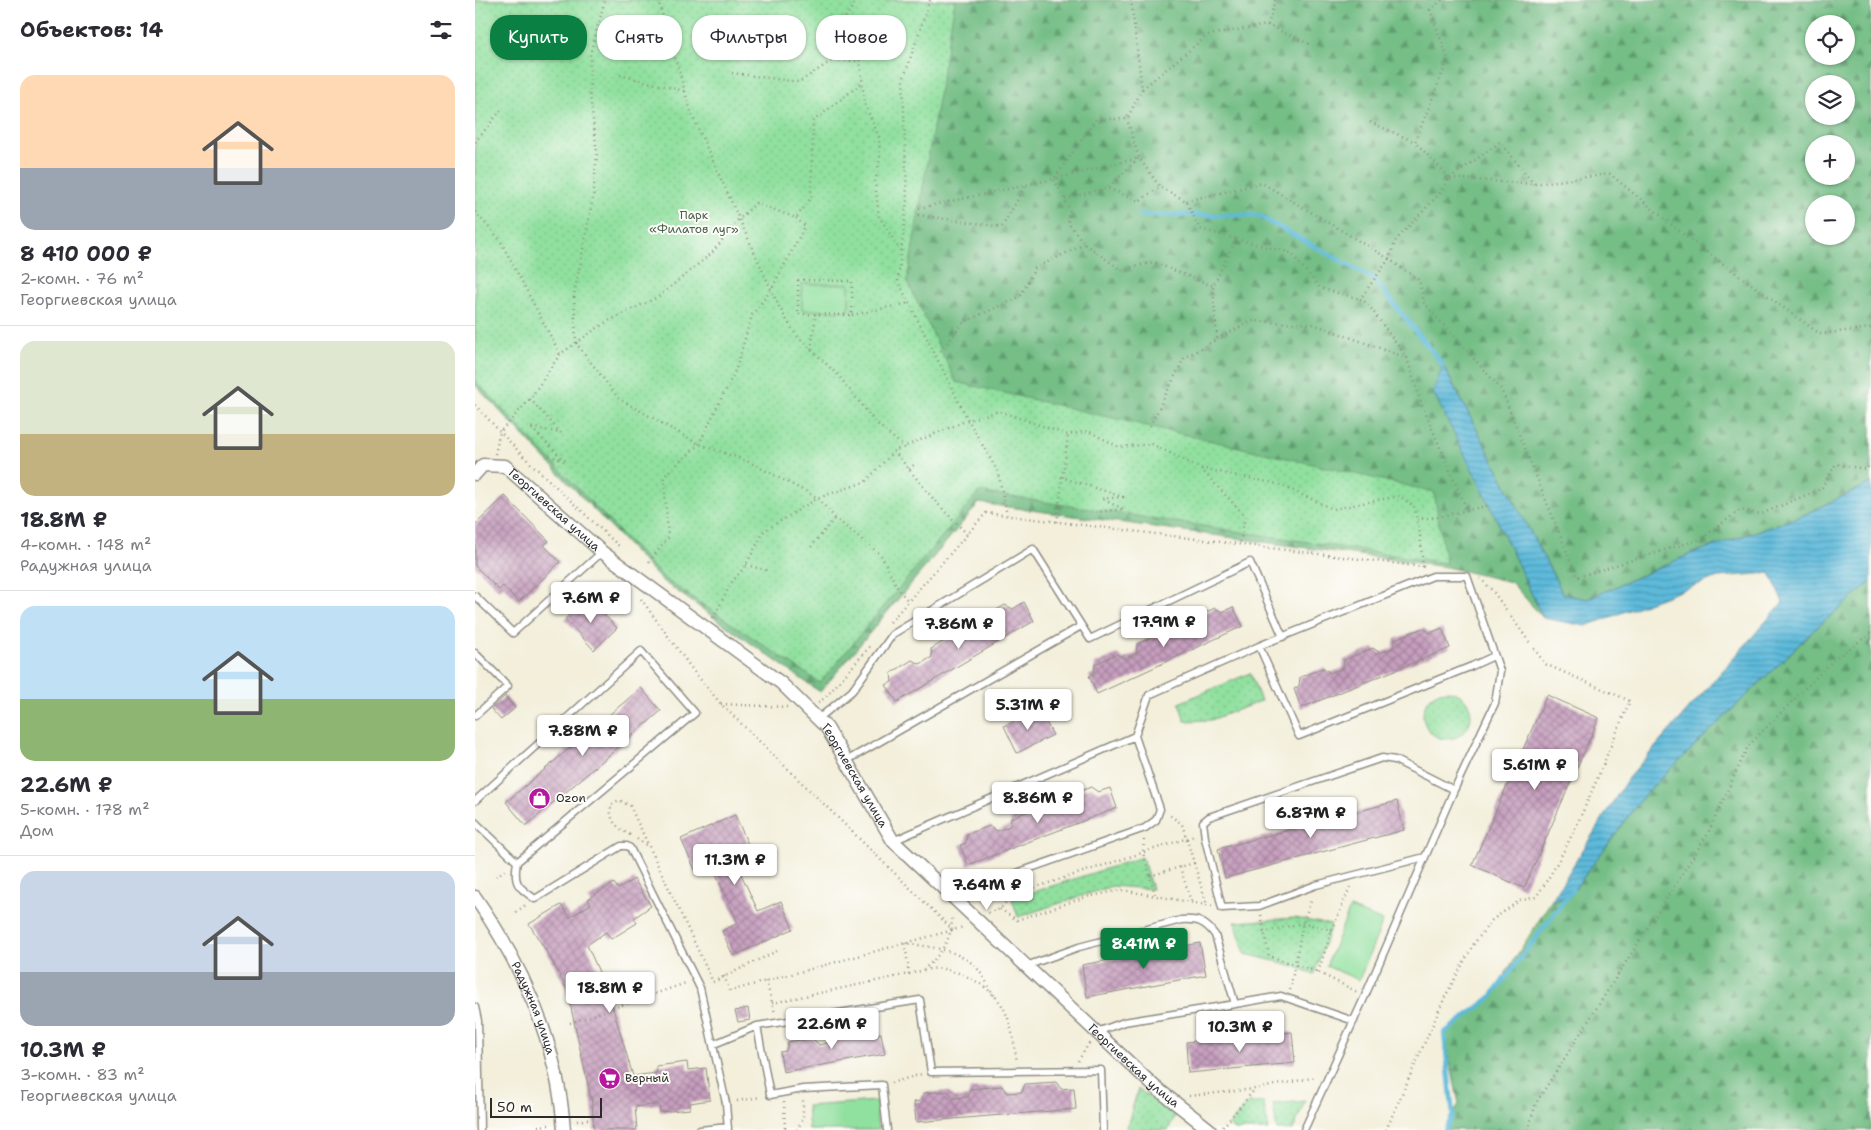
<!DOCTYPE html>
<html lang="ru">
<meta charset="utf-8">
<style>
body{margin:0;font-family:"Shantell Sans",sans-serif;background:#f7f7f7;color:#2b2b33;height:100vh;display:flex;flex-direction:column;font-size:19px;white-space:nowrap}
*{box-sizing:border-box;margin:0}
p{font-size:16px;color:#7c7c81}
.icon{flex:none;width:28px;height:28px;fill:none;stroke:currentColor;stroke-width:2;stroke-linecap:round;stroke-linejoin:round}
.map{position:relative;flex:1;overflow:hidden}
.sheet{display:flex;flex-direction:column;background:#fff;width:475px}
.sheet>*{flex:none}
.guide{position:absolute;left:15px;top:15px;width:475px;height:45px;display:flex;gap:10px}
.tools{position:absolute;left:1330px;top:15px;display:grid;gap:10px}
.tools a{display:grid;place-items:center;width:50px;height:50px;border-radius:50%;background:#fff;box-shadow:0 1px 4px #0004;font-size:25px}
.scale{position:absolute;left:15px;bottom:12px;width:112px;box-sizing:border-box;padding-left:5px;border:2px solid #2b2b2b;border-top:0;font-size:14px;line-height:18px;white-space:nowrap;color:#2b2b2b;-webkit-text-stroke:4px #fdfcf7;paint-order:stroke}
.price{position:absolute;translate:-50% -42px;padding:0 11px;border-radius:5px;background:#fff;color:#222;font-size:16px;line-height:32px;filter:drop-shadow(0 1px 2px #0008)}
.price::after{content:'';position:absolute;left:50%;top:30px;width:15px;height:11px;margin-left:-8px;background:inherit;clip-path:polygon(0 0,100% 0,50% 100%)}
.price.selected{background:#0b8043;color:#fff}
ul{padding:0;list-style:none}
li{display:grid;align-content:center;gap:10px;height:265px;padding:0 20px}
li+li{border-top:1px solid #e1e1e2}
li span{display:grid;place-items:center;height:155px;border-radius:15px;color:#555}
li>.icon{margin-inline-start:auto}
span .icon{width:90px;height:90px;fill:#fffc;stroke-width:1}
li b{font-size:21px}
h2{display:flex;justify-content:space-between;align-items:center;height:60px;padding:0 20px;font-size:21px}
.tag{padding:0 18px;border-radius:20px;background:#fff;box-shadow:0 1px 4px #0004;font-size:18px;line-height:45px}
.tag.selected{background:#0b8043;color:#fff}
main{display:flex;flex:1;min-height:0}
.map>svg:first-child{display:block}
.forest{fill:url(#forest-firs);stroke:#507458;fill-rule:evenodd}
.park{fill:url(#park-dots);stroke:#5e8665}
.garden{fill:#90e09f;stroke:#5e8665}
.water{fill:url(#water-rules);stroke:#447283}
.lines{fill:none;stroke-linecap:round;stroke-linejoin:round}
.stream{stroke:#5dbadb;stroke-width:4.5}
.building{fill:url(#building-cross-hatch)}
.lane-casing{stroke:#8f8d83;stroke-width:9}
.street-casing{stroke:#8f8d83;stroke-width:15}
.path{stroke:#8f8d83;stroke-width:2.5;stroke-dasharray:1 4;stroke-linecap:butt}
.lane{stroke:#fff;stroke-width:6}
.street{stroke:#fff;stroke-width:12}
.labels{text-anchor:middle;stroke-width:4;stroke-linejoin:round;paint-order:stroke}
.park-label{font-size:12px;fill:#49614e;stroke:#fdfcf7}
.street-label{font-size:12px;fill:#2b2b2b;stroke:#fdfcf7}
.poi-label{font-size:12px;fill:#2b2b2b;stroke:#fdfcf7;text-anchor:start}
</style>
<main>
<section class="sheet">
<h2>Объектов: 14<svg class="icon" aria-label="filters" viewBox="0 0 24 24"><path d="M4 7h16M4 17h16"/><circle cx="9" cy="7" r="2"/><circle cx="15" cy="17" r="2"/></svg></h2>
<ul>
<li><span style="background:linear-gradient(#ffd9b3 60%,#9aa5b1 0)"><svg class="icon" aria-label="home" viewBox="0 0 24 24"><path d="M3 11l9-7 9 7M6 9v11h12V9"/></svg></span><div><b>8 410 000 ₽</b><p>2-комн. · 76 m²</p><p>Георгиевская улица</p></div></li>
<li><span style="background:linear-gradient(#dfe7d0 60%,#c2b280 0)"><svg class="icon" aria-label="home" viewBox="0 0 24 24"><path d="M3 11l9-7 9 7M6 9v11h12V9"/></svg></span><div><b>18.8M ₽</b><p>4-комн. · 148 m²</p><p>Радужная улица</p></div></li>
<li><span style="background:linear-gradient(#bfe0f5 60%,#8fb573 0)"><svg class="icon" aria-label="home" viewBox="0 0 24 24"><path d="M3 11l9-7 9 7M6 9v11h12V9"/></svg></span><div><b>22.6M ₽</b><p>5-комн. · 178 m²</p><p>Дом</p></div></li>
<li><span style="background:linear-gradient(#c9d6e8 65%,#9aa5b1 0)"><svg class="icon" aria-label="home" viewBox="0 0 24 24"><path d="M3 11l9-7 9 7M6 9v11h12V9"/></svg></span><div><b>10.3M ₽</b><p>3-комн. · 83 m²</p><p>Георгиевская улица</p></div></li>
</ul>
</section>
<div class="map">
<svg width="1396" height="1130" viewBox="0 0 1396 1130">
<defs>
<pattern id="forest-firs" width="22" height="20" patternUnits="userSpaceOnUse" patternTransform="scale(1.25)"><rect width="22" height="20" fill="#74be86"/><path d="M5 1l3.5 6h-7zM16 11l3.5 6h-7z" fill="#5f9b6e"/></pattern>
<pattern id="park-dots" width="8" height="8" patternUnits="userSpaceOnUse" patternTransform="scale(1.25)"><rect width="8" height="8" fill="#90e09f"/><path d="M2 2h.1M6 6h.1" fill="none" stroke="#7cc089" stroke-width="1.8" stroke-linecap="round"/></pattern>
<pattern id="water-rules" width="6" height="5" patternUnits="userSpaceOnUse" patternTransform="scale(1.25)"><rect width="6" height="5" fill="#5dbadb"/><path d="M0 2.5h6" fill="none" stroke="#4d97b2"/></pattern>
<pattern id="building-cross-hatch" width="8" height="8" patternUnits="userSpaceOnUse" patternTransform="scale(1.25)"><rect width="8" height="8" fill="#c69ebe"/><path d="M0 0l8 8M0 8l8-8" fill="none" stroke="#a1819b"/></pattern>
</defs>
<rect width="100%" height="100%" fill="#fdfcf7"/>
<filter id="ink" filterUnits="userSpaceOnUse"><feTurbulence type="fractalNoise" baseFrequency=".02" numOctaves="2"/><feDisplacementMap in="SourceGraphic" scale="10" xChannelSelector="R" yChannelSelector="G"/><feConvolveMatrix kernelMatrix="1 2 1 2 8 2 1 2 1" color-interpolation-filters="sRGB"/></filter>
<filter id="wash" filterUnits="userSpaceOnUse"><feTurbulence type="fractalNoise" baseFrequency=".0096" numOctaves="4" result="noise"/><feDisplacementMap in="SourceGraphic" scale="20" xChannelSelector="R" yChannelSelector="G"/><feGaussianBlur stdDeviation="1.12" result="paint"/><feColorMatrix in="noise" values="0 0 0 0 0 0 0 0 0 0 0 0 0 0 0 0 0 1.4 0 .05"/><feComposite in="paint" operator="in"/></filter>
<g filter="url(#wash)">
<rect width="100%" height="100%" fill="#f3efdb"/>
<path class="forest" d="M 0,0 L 1396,0 L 1396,483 L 1324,517 L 1218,553 L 1112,599 L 1088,594 L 968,365 L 1015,505 L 1068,618 L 1036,582 L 971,567 L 504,503 L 345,692 L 186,580 L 0,385 ZM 1339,24 L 1371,24 L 1371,56 L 1339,56 ZM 1339,84 L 1371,84 L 1371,116 L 1339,116 ZM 1339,144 L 1371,144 L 1371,176 L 1339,176 ZM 1339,204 L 1371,204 L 1371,236 L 1339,236 Z
M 1396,582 L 1396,1130 L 969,1130 L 984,1104 L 969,1033 L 1015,998 L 1076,901 L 1096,894 L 1170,794 L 1340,629 Z"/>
<path class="park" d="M 0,0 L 480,0 L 432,281 L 481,382 L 959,492 L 971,563 L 504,492 L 345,683 L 190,579 L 0,381 Z
M 775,673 L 786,701 L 736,720 L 710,721 L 704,703 Z
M948 715a24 24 0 1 1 48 0a24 24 0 1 1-48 0Z
M 667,857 L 677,889 L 637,886 L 543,917 L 537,899 Z
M 820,918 L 856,925 L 839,974 L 812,964 L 770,954 L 760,922 Z
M 663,1089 L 700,1116 L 693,1130 L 651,1130 Z
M 830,1101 L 818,1130 L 802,1130 L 798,1104 Z
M 773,1103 L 789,1103 L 793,1130 L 760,1130 L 754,1125 Z"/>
<path class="garden" d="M 327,284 L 374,284 L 374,311 L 327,310 Z
M 875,908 L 908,921 L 884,980 L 851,966 Z
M 401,1101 L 403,1130 L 334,1130 L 332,1106 Z"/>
<path class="water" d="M 968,365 L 1088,594 L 1112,599 L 1218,553 L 1324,517 L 1396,483 L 1396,582 L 1340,629 L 1170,794 L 1096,894 L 1076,901 L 1153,778 L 1308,602 L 1295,573 L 1243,577 L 1111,626 L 1068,618 L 1015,505 L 958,392 Z"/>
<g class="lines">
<path class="stream" d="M 664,215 L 782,215 L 899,279 L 968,365
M 970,1130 L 978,1115 L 969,1033 L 1015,998 L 1098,889"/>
</g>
<g id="blocks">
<path class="building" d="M 30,496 L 74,541 L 69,545 L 85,562 L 44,602 L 28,586 L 24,590 L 0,566 L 0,525 Z
M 113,598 L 142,628 L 119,650 L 90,619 Z
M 549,602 L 559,621 L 422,702 L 411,685 L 417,682 L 416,673 L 437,660 L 445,664 L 457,657 L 456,649 L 483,633 L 491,636 L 503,629 L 503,621 L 530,605 L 538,609 Z
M 758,607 L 768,626 L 622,694 L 614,676 L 619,673 L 620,664 L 642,654 L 649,659 L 662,653 L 662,644 L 690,631 L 698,635 L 711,629 L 712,621 L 725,615 L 740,608 L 747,612 Z
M 948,628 L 955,633 L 967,628 L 975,648 L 826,708 L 819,689 L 824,686 L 825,677 L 848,668 L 855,673 L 868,668 L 869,660 L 898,648 L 905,653 L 918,648 L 920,639 Z
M 166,688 L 186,711 L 51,826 L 31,802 Z
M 1072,695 L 1124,718 L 1049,888 L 997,865 Z
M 30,696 L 40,708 L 26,720 L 16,709 Z
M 564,709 L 578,735 L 542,753 L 529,726 Z
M 616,787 L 623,792 L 635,788 L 642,808 L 493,865 L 485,845 L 491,843 L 492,834 L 515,826 L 522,831 L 535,826 L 536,818 L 565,806 L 573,811 L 586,806 L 587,798 Z
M 922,801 L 929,830 L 750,878 L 743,849 Z
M 260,815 L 273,844 L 256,852 L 283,911 L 306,901 L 318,929 L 258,956 L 247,931 L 263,923 L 237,865 L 221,872 L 206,839 Z
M 159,879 L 176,906 L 159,918 L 162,923 L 136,939 L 131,932 L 112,945 L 133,992 L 158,1076 L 182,1073 L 181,1066 L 212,1062 L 213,1070 L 231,1068 L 235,1100 L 215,1103 L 215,1109 L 185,1112 L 184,1104 L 160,1107 L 162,1130 L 119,1130 L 117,1103 L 92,990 L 75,957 L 54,924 L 86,905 L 95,917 L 116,904 L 113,899 L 139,883 L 143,889 Z
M 725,943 L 731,975 L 612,997 L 607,965 Z
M 273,1008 L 275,1020 L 263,1022 L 260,1011 Z
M 390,1028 L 397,1035 L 406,1033 L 410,1054 L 308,1072 L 305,1052 L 311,1051 L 313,1042 L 337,1038 L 344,1045 L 357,1042 L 359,1034 Z
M 817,1032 L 820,1063 L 713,1073 L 711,1042 Z
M 581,1082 L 586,1089 L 599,1088 L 601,1109 L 441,1122 L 439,1102 L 445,1101 L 449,1093 L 473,1091 L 479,1098 L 493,1097 L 495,1089 L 527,1086 L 532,1093 L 547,1092 L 550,1084 Z"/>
</g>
</g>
<g filter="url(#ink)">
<use href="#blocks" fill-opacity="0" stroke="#8f8d83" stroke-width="1"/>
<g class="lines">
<defs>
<path id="lane" d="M 0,596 L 38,633 L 127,552
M 784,646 L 824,736 L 997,666 L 1019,656
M 0,653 L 33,686 L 0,716
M 343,719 L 377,691 L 418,634 L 558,549 L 615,639 L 775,562 L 808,637
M 371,761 L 606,626
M 0,801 L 166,651 L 220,713 L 42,862 L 0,822
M 418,841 L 660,736 L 674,695 L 784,646 L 958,576 L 992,576 L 1025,671 L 1020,703 L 979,790 L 890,996 L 829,1130
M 950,857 L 841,885 L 784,906 L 747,908 L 730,838 L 728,822 L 734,817 L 907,758 L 920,760 L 979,790
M 42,862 C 38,884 43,887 60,899 L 146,846 L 152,846 L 155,848 L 225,988 L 251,1103 L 253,1130
M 476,896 L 670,828 L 681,820 L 685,809 L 660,736
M 551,966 L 604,947 L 706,920 C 722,919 730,921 740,935 L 760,1004 L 806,996 L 879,1021
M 0,1007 L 3,1021 L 5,1130
M 282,1026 L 295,1095 L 328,1089 L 407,1085 L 412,1130
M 622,1032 L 649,1022 L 760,1004
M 239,1044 L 282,1026 L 445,1000 L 456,1072 L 626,1070 L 628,1130
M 225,1130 L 253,1127"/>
<g id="street">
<path id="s1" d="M 0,474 L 8,465 L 30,466 L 127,552 L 306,683 L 352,728 L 418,841 L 680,1087 L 735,1130"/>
<path id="s2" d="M 0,897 C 48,966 83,1045 89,1130"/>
</g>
</defs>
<use href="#lane" class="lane-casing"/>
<use href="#street" class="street-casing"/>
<path class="path" d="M 183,0 L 217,115 L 305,309 L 321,335 L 364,376 L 399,421 L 430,448
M 382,0 L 371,17 L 385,61 L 390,105 L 404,137 L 405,158 L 400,183 L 404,216 L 426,252
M 455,0 L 428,80 L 432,200 L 423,281 L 493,420 L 524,411 L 593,435 L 613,431 L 644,447 L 677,444 L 725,468 L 803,484 L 858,509 L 924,496 L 939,506 L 945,534 L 948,567
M 656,0 L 667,89 L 733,35 L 793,25
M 800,0 L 793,25 L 834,44
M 257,73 L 324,82 L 358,60 L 385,61
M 145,75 L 209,91
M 895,122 L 940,142
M 0,142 L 28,108
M 975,178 L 1059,184 L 1135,174 L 1214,239 L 1345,334 L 1396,328
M 975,178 L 1025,142 L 1059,184
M 590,199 L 632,188 L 664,201 L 685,187 L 664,158 L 632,188
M 711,201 L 787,183 L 914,259 L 921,240 L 965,193 L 975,178 L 940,142 L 973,59 L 955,10 L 967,0
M 444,208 L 579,179 L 621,119 L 652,119 L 667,89
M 0,212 L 25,240 L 85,354 L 101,343 L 144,399 L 224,444 L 272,461 L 343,498 L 390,482 L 419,451 L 493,420 L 523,472 L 532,515
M 443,215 L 527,227 L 550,187
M 761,239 L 816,253 L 845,288 L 885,299
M 610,244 L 646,270 L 678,262 L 738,286 L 761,239 L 725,229 L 711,201 L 685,187
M 323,280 L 377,281 L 377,315 L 323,314 Z
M 377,315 L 434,303
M 742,339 L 777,321 L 838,324 L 932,358 L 946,403 L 992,510
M 101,343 L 131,322 L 183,297 L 237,253 L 263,220 L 281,203 L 321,218 L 336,198 L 338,121 L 387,83
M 101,343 L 99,295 L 118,198 L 122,153 L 115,95 L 115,54 L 130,0
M 336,349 L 341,314
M 466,351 L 489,322 L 545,297 L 560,268 L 610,244 L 593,223 L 595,210 L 579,179 L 664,158 L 652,119
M 932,358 L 892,303 L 885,299 L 914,259 L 944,280 L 949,303 L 1026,389 L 1102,577 L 1226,539 L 1265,510 L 1286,514 L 1346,489 L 1361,464 L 1390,469 L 1396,465
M 55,399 L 86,433 L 55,427 L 91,462 L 71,454
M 0,405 L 48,456 L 146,548
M 675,426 L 709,358 L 742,339 L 738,286
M 419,451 L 460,501 L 492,534
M 20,454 L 25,432 L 55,399 L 85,354
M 434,469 L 440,464
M 726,469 L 770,516 L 765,544
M 586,477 L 648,497 L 626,499 L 649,509 L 621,512
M 942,519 L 963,517 L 1015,505
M 582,522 L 593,435
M 336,547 L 360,518
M 174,562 L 193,538 L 189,476 L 224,444 L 261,369 L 277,315 L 296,290 L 330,226 L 321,218
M 271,565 L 295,571
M 1005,578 L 1017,590 L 1055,643
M 166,599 L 220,673 L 246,704 L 478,930
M 238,618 L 257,582 L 271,565 L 289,531 L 343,498 L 360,518 L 406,555 L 423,589 L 433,601
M 415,622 L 511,513 L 949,567
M 343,702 L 350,698 L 397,644
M 246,704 L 312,707
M 155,835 C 142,827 134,822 136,805 L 144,800 L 155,806 L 238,982
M 162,839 L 173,846
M 669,840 L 668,853 L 680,894
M 719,863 L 732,905
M 705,867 L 716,901
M 21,876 L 30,870
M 675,876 L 719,863 L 707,824 L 693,814
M 525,909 L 542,920 L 611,897 L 647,890 L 737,906
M 41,912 L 52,904
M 513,913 L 525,909 L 537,895 L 719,836
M 786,915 L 794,956 L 843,972 L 882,992
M 788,932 L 828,923 L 857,930
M 448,970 C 465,956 478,938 477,916
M 843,972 L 857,930 L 875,887
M 434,974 C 446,971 457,967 469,969 C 491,973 518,988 529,1009 C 537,1024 539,1045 542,1062
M 249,976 L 255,991 L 489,927
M 291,981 L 300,1013
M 238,982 L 304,950
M 815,990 L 828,923 L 837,898
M 297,1003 L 434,974 L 430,943 C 454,947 483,949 501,967 C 509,976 514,988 520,997
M 95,1023 L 211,983
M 603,1061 L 615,1042
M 416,1083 L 447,1074
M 714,1096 L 780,1089 L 842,1077
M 262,1101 L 286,1097
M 309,1102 L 310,1130
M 102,1121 L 114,1119
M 63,1126 L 74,1125
M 748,1127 L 780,1089
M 322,1130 L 328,1119 L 328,1098
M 911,1130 L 970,997 L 998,945 L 1017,920 L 1044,901 L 1061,897 C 1102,838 1126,766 1155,701 L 1070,664 L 1058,647
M 1053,1130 L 1061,1103 L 1232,835 L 1273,746 L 1358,660 L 1396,633"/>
<use href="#lane" class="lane"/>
<use href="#street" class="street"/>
</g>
</g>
<defs>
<symbol id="shop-disc" viewBox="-11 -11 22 22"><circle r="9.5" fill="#b5179e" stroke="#fdfcf7"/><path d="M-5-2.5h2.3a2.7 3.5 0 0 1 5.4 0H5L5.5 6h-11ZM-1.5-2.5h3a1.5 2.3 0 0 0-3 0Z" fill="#fff"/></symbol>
<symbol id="supermarket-disc" viewBox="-11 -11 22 22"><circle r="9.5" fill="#b5179e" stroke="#fdfcf7"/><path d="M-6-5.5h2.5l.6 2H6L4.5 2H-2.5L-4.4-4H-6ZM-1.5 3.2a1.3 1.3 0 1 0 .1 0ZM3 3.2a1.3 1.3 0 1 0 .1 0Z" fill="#fff"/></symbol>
</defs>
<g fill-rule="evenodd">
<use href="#shop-disc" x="52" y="786" width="25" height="25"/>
<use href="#supermarket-disc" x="122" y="1066" width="25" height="25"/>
</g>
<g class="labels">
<g class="park-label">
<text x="219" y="219">Парк<tspan x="219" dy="14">«Филатов луг»</tspan></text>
</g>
<g class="street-label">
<text dy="4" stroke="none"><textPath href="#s1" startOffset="100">Георгиевская улица</textPath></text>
<text dy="4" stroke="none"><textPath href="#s1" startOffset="505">Георгиевская улица</textPath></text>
<text dy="4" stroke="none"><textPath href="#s2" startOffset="126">Радужная улица</textPath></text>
<text dy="4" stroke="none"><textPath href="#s1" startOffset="910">Георгиевская улица</textPath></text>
</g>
<g class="poi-label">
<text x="81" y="802">Ozon</text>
<text x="150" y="1082">Верный</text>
</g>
</g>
</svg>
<div class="tools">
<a><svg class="icon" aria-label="locate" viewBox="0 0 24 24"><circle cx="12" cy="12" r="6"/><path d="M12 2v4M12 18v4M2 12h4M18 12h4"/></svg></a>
<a><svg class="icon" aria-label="layers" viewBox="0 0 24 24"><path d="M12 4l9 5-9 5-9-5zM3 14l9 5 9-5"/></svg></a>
<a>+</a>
<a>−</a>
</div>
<div class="scale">50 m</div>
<b class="price" style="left:116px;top:624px">7.6M ₽</b>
<b class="price" style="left:689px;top:648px">17.9M ₽</b>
<b class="price" style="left:484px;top:650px">7.86M ₽</b>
<b class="price" style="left:553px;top:731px">5.31M ₽</b>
<b class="price" style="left:108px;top:757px">7.88M ₽</b>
<b class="price" style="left:1060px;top:791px">5.61M ₽</b>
<b class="price" style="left:563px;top:824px">8.86M ₽</b>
<b class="price" style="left:836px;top:839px">6.87M ₽</b>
<b class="price" style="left:260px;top:886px">11.3M ₽</b>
<b class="price" style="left:512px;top:911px">7.64M ₽</b>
<b class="price selected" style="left:669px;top:970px">8.41M ₽</b>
<b class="price" style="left:135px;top:1014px">18.8M ₽</b>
<b class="price" style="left:357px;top:1050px">22.6M ₽</b>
<b class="price" style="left:765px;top:1053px">10.3M ₽</b>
<div class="guide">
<a class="tag selected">Купить</a>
<a class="tag">Снять</a>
<a class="tag">Фильтры</a>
<a class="tag">Новое</a>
</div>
</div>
</main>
